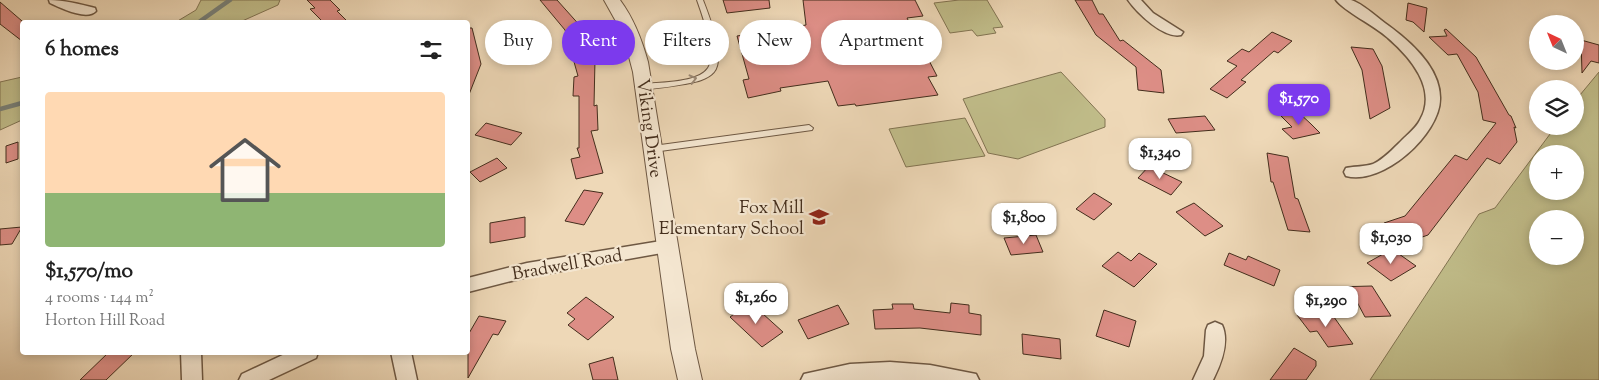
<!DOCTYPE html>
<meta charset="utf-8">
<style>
body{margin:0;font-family:"Sorts Mill Goudy",serif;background:#f2f2f2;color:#222;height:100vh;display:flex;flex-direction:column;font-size:19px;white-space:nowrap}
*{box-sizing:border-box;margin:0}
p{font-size:16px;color:#767676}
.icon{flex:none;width:28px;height:28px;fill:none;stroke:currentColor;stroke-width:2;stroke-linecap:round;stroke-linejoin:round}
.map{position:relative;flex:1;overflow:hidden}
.panel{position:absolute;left:20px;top:20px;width:450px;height:335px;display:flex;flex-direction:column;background:#fff;border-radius:5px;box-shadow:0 2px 8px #0003}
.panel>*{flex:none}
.banner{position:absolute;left:485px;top:20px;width:475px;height:45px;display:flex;gap:10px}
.needle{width:32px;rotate:317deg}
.buttons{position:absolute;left:1529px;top:15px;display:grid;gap:10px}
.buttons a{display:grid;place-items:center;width:55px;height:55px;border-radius:50%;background:#fff;box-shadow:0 2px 8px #0003;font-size:25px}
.price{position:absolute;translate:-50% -42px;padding:0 11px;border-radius:10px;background:#fff;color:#222;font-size:16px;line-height:32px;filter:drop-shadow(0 1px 2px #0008)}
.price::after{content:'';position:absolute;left:50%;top:30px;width:15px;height:11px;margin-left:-8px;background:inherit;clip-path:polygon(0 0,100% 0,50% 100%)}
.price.selected{background:#7c3aed;color:#fff}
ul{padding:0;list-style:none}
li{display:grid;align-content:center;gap:10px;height:265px;padding:0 25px}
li+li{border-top:1px solid #e0e0e0}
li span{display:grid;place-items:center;height:155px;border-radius:5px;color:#555}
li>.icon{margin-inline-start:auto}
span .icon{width:90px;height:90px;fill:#fffc;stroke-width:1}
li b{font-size:21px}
h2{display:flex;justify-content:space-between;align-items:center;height:60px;padding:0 25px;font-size:21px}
.tag{padding:0 18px;border-radius:22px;background:#fff;box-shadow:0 2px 8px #0003;font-size:18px;line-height:45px}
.tag.selected{background:#7c3aed;color:#fff}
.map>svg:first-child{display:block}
.green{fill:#c0bc89;stroke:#827452;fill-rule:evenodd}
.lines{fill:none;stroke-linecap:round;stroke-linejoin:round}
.stream{stroke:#788078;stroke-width:4.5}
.building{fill:#dd8e86;stroke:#432d1c}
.service-casing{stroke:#6e5843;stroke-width:2}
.minor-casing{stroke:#6e5843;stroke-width:3}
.tertiary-casing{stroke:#6e5843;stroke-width:2}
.service{fill:#f4e6d0;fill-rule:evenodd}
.minor{fill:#f4e6d0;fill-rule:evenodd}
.tertiary{fill:#f4e6d0;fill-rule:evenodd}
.oneway{stroke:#9c8a76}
.labels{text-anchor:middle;stroke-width:4.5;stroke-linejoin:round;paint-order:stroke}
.street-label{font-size:18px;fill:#432d1c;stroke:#f4e6d0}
.poi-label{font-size:18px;fill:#432d1c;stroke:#f4e6d0;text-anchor:end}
</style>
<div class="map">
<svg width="1599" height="380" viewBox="0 0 1599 380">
<rect width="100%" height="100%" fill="#eed8b7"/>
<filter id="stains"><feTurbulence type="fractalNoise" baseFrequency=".004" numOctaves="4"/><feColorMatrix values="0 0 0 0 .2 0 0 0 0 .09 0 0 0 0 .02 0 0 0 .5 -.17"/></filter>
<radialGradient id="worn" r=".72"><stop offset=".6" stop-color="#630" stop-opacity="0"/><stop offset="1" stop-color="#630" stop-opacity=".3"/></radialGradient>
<path class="green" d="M 201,0 L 280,0 L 278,5 L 240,22 L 176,22 L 196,10 Z
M 959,0 L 987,0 L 1003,27 L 993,28 L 996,33 L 977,36 L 972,30 L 950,33 L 934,3 Z
M 1061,72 L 1105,119 L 1105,127 L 1018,159 L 988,153 L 963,99 Z
M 1599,72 L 1599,380 L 1370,380 L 1479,214 L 1495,208 L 1556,126 L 1575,126 L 1575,101 ZM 1538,154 L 1575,154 L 1575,191 L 1538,191 ZM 1538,219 L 1575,219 L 1575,256 L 1538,256 Z
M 22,77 L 22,120 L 0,130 L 0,82 Z
M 965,118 L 985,156 L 906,167 L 889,129 Z"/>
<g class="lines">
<path class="stream" d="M 199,22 L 230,0
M 0,109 L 22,103"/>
</g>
<path class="building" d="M 307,0 L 330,0 L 340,10 L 337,11 L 348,22 L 323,22 L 310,9 L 315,8 Z
M 540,0 L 557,0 L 591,38 L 598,59 L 595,59 L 594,106 L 597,105 L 598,130 L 591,131 L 603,173 L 576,179 L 571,159 L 580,157 L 577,148 L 579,148 L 579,96 L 573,96 L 574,77 L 578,76 L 565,30 Z
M 723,0 L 769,0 L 770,8 L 727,13 Z
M 803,0 L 915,0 L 923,16 L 907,18 L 937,76 L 928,77 L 938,95 L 856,106 L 855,104 L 838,106 L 828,81 L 780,88 L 781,91 L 748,98 L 743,80 L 749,79 L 737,36 L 806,25 Z
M 1075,0 L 1092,0 L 1099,14 L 1103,14 L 1120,41 L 1123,40 L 1161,70 L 1164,93 L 1138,90 L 1136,67 L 1096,35 Z
M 0,2 L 22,21 L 22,41 L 0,24 Z
M 1408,3 L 1427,8 L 1424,32 L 1413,22 L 1406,20 Z
M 468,28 L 472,28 L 481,64 L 468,97 Z
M 1446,29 L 1476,57 L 1509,115 L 1511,116 L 1516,128 L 1514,127 L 1517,142 L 1500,164 L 1487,158 L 1428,235 L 1408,242 L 1384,223 L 1405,216 L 1455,155 L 1467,160 L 1496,123 L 1483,120 L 1478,92 L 1457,54 L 1448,55 L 1429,37 L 1447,36 L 1444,30 Z
M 1272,32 L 1292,41 L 1278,53 L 1274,51 L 1241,80 L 1246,82 L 1227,98 L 1210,89 L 1237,66 L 1227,61 L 1242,49 L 1249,52 Z
M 1581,40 L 1599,45 L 1599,63 L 1591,61 L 1582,73 Z
M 1351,47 L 1373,49 L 1382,66 L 1390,108 L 1370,119 L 1362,70 Z
M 1298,112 L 1311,124 L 1320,133 L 1293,139 L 1282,129 L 1292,127 L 1281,116 Z
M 1205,116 L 1215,130 L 1176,133 L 1168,119 Z
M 486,123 L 522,133 L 511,145 L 475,135 Z
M 18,142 L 18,159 L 6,163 L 6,146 Z
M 1267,153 L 1288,157 L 1295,198 L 1298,199 L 1310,232 L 1288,230 L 1273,182 L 1271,182 Z
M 497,158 L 507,168 L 480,182 L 470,172 Z
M 1149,166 L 1159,171 L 1182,182 L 1171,195 L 1138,178 Z
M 584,190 L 603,193 L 584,225 L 565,221 Z
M 1094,193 L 1112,204 L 1094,220 L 1076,209 Z
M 1194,203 L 1223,226 L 1205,236 L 1176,212 Z
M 525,217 L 525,237 L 490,243 L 490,223 Z
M 22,227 L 12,244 L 0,245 L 0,229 Z
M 1036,235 L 1043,252 L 1011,255 L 1004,238 Z
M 1392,249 L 1416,266 L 1391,281 L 1367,263 Z
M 1118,252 L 1131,261 L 1139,253 L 1157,264 L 1134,287 L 1102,266 Z
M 1229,253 L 1246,260 L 1248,256 L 1280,270 L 1274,286 L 1224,265 Z
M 1372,286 L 1391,316 L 1365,317 L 1357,302 L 1341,303 L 1333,287 Z
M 586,297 L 614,317 L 588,340 L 568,325 L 575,319 L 567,313 Z
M 951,303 L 969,305 L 969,313 L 981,315 L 981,335 L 920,328 L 875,329 L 873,310 L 893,309 L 892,304 L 913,304 L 914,309 L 950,313 Z
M 748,304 L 759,315 L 762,313 L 783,332 L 762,347 L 730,317 Z
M 838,305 L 849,324 L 808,339 L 798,320 Z
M 1104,310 L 1136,321 L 1129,347 L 1096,336 Z
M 1329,310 L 1353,344 L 1328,347 L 1317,331 L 1310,332 L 1297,315 Z
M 479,316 L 506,321 L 498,335 L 493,334 L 468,378 L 468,335 Z
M 1022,334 L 1060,339 L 1061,359 L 1023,354 Z
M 1294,348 L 1316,361 L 1316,366 L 1306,380 L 1270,380 Z
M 109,352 L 135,352 L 106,380 L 80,380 Z
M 613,357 L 618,380 L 593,380 L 589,364 Z"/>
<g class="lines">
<defs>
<path id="service" d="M 697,0 L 703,0 C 709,16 726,57 714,72 C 707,80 695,82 685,84 C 672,86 655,90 642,88 L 641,86 L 642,84 L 645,84 C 661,82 698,83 708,68 C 717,55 702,14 697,0 Z
M 809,125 L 813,128 L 812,130 L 653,152 L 649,149 L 653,146 Z"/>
<path id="minor" d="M 49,0 C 64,0 79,4 95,8 L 96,11 C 87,21 61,8 50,3 Z
M 1128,0 L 1141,0 L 1153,13 L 1183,32 L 1181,35 C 1164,39 1137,13 1128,0 Z
M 1336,0 C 1340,0 1347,0 1351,0 C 1362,3 1379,19 1389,26 C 1411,42 1441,69 1440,99 C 1440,134 1383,186 1346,176 L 1344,172 L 1346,168 C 1355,166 1364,167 1373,164 C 1384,159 1393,149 1402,140 C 1408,134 1416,128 1420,120 C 1438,89 1410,57 1388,38 C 1375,26 1344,11 1336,0 Z
M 667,240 L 673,241 L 676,246 L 673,251 L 527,277 L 468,292 L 468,278 L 527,263 Z
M 1215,322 L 1222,325 C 1230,342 1221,364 1213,380 L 1193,380 L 1204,356 L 1206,330 L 1208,325 Z
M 181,352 L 201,352 L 202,380 L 182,380 Z
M 289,352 L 318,352 L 316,358 L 269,380 L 239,380 L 242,374 Z
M 391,352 L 411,352 L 417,380 L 397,380 Z
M 890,362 L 930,365 L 976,374 L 979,380 L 801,380 L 804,374 L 850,364 Z"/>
<path id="tertiary" d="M 604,0 L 620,0 C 634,19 642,40 648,62 L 695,349 L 702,380 L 678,380 L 671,349 L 633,72 L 623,34 Z"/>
</defs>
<use href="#service" class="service-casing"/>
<use href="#minor" class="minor-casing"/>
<use href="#tertiary" class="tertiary-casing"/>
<use href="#service" class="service"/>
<use href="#minor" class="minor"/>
<use href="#tertiary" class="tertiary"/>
</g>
<defs><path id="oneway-chevron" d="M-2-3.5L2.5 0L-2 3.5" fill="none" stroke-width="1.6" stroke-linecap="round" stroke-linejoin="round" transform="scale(1.25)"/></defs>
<use class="oneway" href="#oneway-chevron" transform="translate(693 79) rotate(-14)"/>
<defs>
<symbol id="school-bare" viewBox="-9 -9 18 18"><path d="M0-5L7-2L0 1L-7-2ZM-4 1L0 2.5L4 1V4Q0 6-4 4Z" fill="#8f2418" stroke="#f4e6d0" stroke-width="2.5" paint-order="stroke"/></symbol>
</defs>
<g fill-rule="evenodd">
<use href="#school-bare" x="805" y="203" width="28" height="28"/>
</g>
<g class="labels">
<g class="street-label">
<text transform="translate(650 128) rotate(82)" y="6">Viking Drive</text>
<text transform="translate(567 264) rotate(-10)" y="6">Bradwell Road</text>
</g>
<g class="poi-label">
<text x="804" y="213">Fox Mill<tspan x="804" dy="21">Elementary School</tspan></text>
</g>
</g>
<rect width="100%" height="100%" filter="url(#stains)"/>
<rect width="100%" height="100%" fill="url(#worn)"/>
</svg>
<div class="buttons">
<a><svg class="needle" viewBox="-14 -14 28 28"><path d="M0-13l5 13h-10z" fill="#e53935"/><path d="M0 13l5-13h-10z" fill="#767676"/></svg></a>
<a><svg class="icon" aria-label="layers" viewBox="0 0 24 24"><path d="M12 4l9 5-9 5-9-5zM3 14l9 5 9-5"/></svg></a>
<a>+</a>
<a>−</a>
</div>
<b class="price selected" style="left:1299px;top:126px">$1,570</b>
<b class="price" style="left:1160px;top:180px">$1,340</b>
<b class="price" style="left:1024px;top:245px">$1,800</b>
<b class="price" style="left:1391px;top:265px">$1,030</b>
<b class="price" style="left:756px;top:325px">$1,260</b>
<b class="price" style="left:1326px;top:328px">$1,290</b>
<div class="banner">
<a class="tag">Buy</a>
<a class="tag selected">Rent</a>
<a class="tag">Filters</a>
<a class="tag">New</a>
<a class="tag">Apartment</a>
</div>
<section class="panel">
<h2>6 homes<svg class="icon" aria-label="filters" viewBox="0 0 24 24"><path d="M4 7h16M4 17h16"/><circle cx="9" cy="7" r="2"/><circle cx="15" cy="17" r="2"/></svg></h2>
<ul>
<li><span style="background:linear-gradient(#ffd9b3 65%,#8fb573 0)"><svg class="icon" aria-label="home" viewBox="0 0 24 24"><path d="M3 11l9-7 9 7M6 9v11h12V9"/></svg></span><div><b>$1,570/mo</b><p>4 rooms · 144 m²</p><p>Horton Hill Road</p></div></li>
</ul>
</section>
</div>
